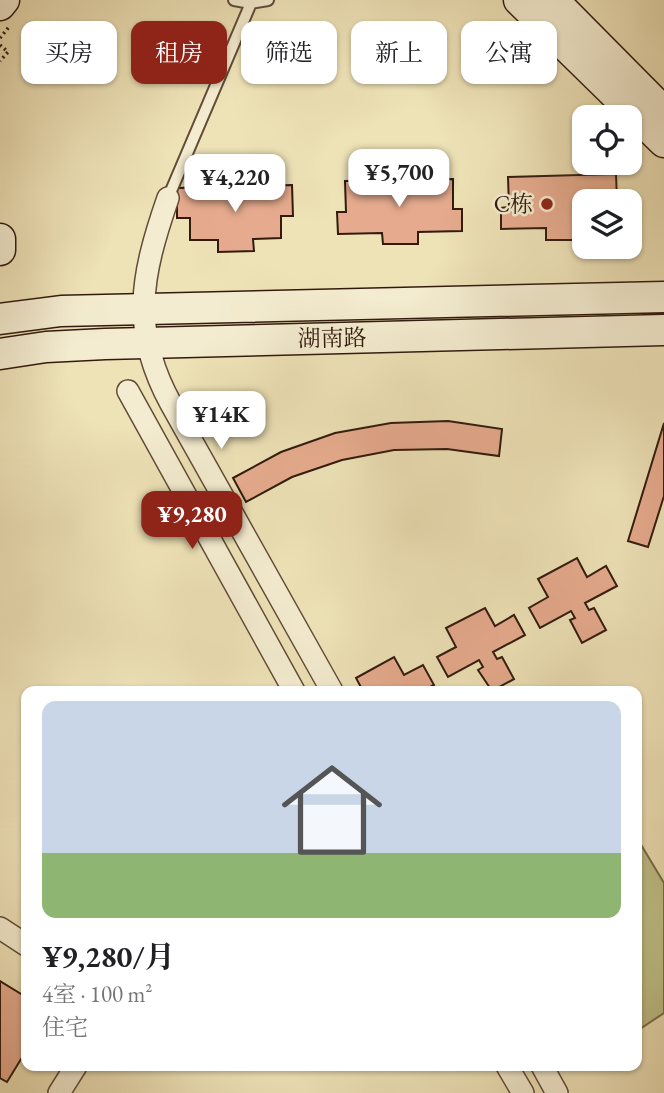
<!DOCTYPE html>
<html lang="zh">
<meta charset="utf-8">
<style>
body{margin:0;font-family:"EB Garamond","Noto Serif SC",serif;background:#f6f6f6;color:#202124;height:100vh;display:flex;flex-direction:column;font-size:26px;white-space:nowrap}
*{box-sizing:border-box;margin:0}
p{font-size:23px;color:#757577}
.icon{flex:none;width:38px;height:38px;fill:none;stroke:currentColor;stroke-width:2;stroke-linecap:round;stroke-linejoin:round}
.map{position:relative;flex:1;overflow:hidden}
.details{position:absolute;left:21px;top:686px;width:621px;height:385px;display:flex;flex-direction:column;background:#fff;border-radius:14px;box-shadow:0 2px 5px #0004}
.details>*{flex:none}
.hud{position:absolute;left:21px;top:21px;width:623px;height:63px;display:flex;gap:14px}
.controls{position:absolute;left:572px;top:105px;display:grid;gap:14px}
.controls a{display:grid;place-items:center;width:70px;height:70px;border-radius:14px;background:#fff;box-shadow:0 2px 5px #0004;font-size:35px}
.price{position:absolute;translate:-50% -60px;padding:0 16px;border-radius:14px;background:#fff;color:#222;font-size:23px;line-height:46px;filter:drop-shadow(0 2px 4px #0008)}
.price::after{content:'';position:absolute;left:50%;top:42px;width:21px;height:16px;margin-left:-10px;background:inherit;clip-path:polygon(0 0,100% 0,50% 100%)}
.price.current{background:#8f2418;color:#fff}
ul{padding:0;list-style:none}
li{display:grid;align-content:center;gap:14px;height:371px;padding:0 21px}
li span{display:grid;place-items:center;height:217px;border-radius:14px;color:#555}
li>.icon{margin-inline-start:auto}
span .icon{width:126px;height:126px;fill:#fffc;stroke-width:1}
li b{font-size:30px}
.tag{padding:0 24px;border-radius:14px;background:#fff;box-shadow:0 2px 5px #0004;font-size:24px;line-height:63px}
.tag.current{background:#8f2418;color:#fff}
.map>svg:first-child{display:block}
.green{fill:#c0c189;stroke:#796e4c;stroke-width:2}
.building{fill:#e6ab8e;stroke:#321b0e;stroke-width:2}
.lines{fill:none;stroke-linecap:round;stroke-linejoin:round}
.lane-casing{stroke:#614d38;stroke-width:14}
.street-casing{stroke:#614d38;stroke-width:24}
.secondary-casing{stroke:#321b0e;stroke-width:33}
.path{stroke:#321b0e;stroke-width:3.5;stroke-dasharray:2 3.5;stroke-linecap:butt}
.lane{stroke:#f4ecd0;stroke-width:10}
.street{stroke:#f4ecd0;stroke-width:21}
.secondary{stroke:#f4ecd0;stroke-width:30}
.poi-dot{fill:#8f2418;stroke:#f4ecd0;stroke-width:2.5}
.labels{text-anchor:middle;stroke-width:5;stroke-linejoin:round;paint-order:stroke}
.poi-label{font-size:23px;fill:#321b0e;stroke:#f4ecd0;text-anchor:end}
.street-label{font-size:23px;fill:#321b0e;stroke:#f4ecd0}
</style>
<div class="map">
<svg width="664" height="1093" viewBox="0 0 664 1093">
<rect width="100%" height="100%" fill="#eee2b7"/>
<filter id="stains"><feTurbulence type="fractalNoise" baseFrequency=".00286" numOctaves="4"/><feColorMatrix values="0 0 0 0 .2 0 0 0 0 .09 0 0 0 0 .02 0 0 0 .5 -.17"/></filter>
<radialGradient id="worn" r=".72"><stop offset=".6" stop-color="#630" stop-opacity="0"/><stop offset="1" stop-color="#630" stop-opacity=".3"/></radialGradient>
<path class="green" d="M 637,838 L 664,883 L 664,1013 L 637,1031 Z"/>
<path class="building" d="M 616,174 L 617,201 L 584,201 L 581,240 L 546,240 L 546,228 L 501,229 L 501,208 L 509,207 L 508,177 Z
M 453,179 L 453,209 L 462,209 L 462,231 L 418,232 L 418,244 L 383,244 L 382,233 L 338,234 L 337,212 L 346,212 L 345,181 Z
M 292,185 L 293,216 L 281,216 L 281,238 L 253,239 L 254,251 L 218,252 L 218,240 L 190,240 L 190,218 L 177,218 L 177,188 Z
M 448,421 L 502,429 L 499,456 L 447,449 L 394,450 L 342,460 L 292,477 L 246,502 L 233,478 L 281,452 L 335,433 L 391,423 Z
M 664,423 L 664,496 L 648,547 L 628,541 Z
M 577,558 L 587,577 L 606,566 L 617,586 L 585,603 L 589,610 L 594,608 L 606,630 L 582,643 L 570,620 L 575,618 L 571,611 L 540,628 L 529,608 L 548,597 L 538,579 Z
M 485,608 L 495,626 L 514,615 L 525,635 L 493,652 L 497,659 L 502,657 L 514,679 L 492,691 L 478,670 L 483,667 L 479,660 L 448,677 L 437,657 L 456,647 L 446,628 Z
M 394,657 L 404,675 L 423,665 L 434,685 L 422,691 L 363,691 L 356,678 Z
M 0,981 L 26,997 L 26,1051 L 7,1082 L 0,1078 Z"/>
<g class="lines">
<defs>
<path id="lane" d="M 234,0 L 251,3 L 268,0
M 168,198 L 251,3"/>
<path id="street" d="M 168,198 C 141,276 130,329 171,404 L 332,691
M 128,391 L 294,691
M 0,928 L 26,945
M 507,1066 L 523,1093
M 542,1066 L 557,1093
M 59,1093 L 76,1066"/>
<path id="secondary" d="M 519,0 L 664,142
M 553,0 L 664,112
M 0,5 L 4,0
M 0,239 L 0,250
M 0,319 L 61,311 L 664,297
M 0,354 L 46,347 L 105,344 L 664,330"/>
</defs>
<use href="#lane" class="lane-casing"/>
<use href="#street" class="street-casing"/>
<use href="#secondary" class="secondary-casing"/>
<path class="path" d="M 0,38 L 9,27
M 0,45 L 8,52 L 0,61"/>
<use href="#lane" class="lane"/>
<use href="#street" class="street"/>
<use href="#secondary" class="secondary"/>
</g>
<circle class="poi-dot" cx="547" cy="204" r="7"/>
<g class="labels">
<g class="poi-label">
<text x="533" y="212">C栋</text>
</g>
<g class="street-label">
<text transform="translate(332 338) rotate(-1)" y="8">湖南路</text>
</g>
</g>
<rect width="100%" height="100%" filter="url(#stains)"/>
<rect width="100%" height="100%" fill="url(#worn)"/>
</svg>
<div class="controls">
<a><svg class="icon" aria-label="locate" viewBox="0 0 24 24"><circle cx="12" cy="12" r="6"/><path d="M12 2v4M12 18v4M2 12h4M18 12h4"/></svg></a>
<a><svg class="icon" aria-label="layers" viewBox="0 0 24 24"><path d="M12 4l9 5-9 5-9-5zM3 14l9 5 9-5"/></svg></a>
</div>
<b class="price" style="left:399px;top:209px">¥5,700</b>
<b class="price" style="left:235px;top:214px">¥4,220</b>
<b class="price" style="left:221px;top:451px">¥14K</b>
<b class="price current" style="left:192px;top:551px">¥9,280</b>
<div class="hud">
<a class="tag">买房</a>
<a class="tag current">租房</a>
<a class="tag">筛选</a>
<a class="tag">新上</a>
<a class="tag">公寓</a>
</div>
<section class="details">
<ul>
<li><span style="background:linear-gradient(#c9d6e8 70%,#8fb573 0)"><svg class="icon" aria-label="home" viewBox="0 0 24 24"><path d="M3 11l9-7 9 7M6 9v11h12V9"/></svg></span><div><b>¥9,280/月</b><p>4室 · 100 m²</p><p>住宅</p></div></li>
</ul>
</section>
</div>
